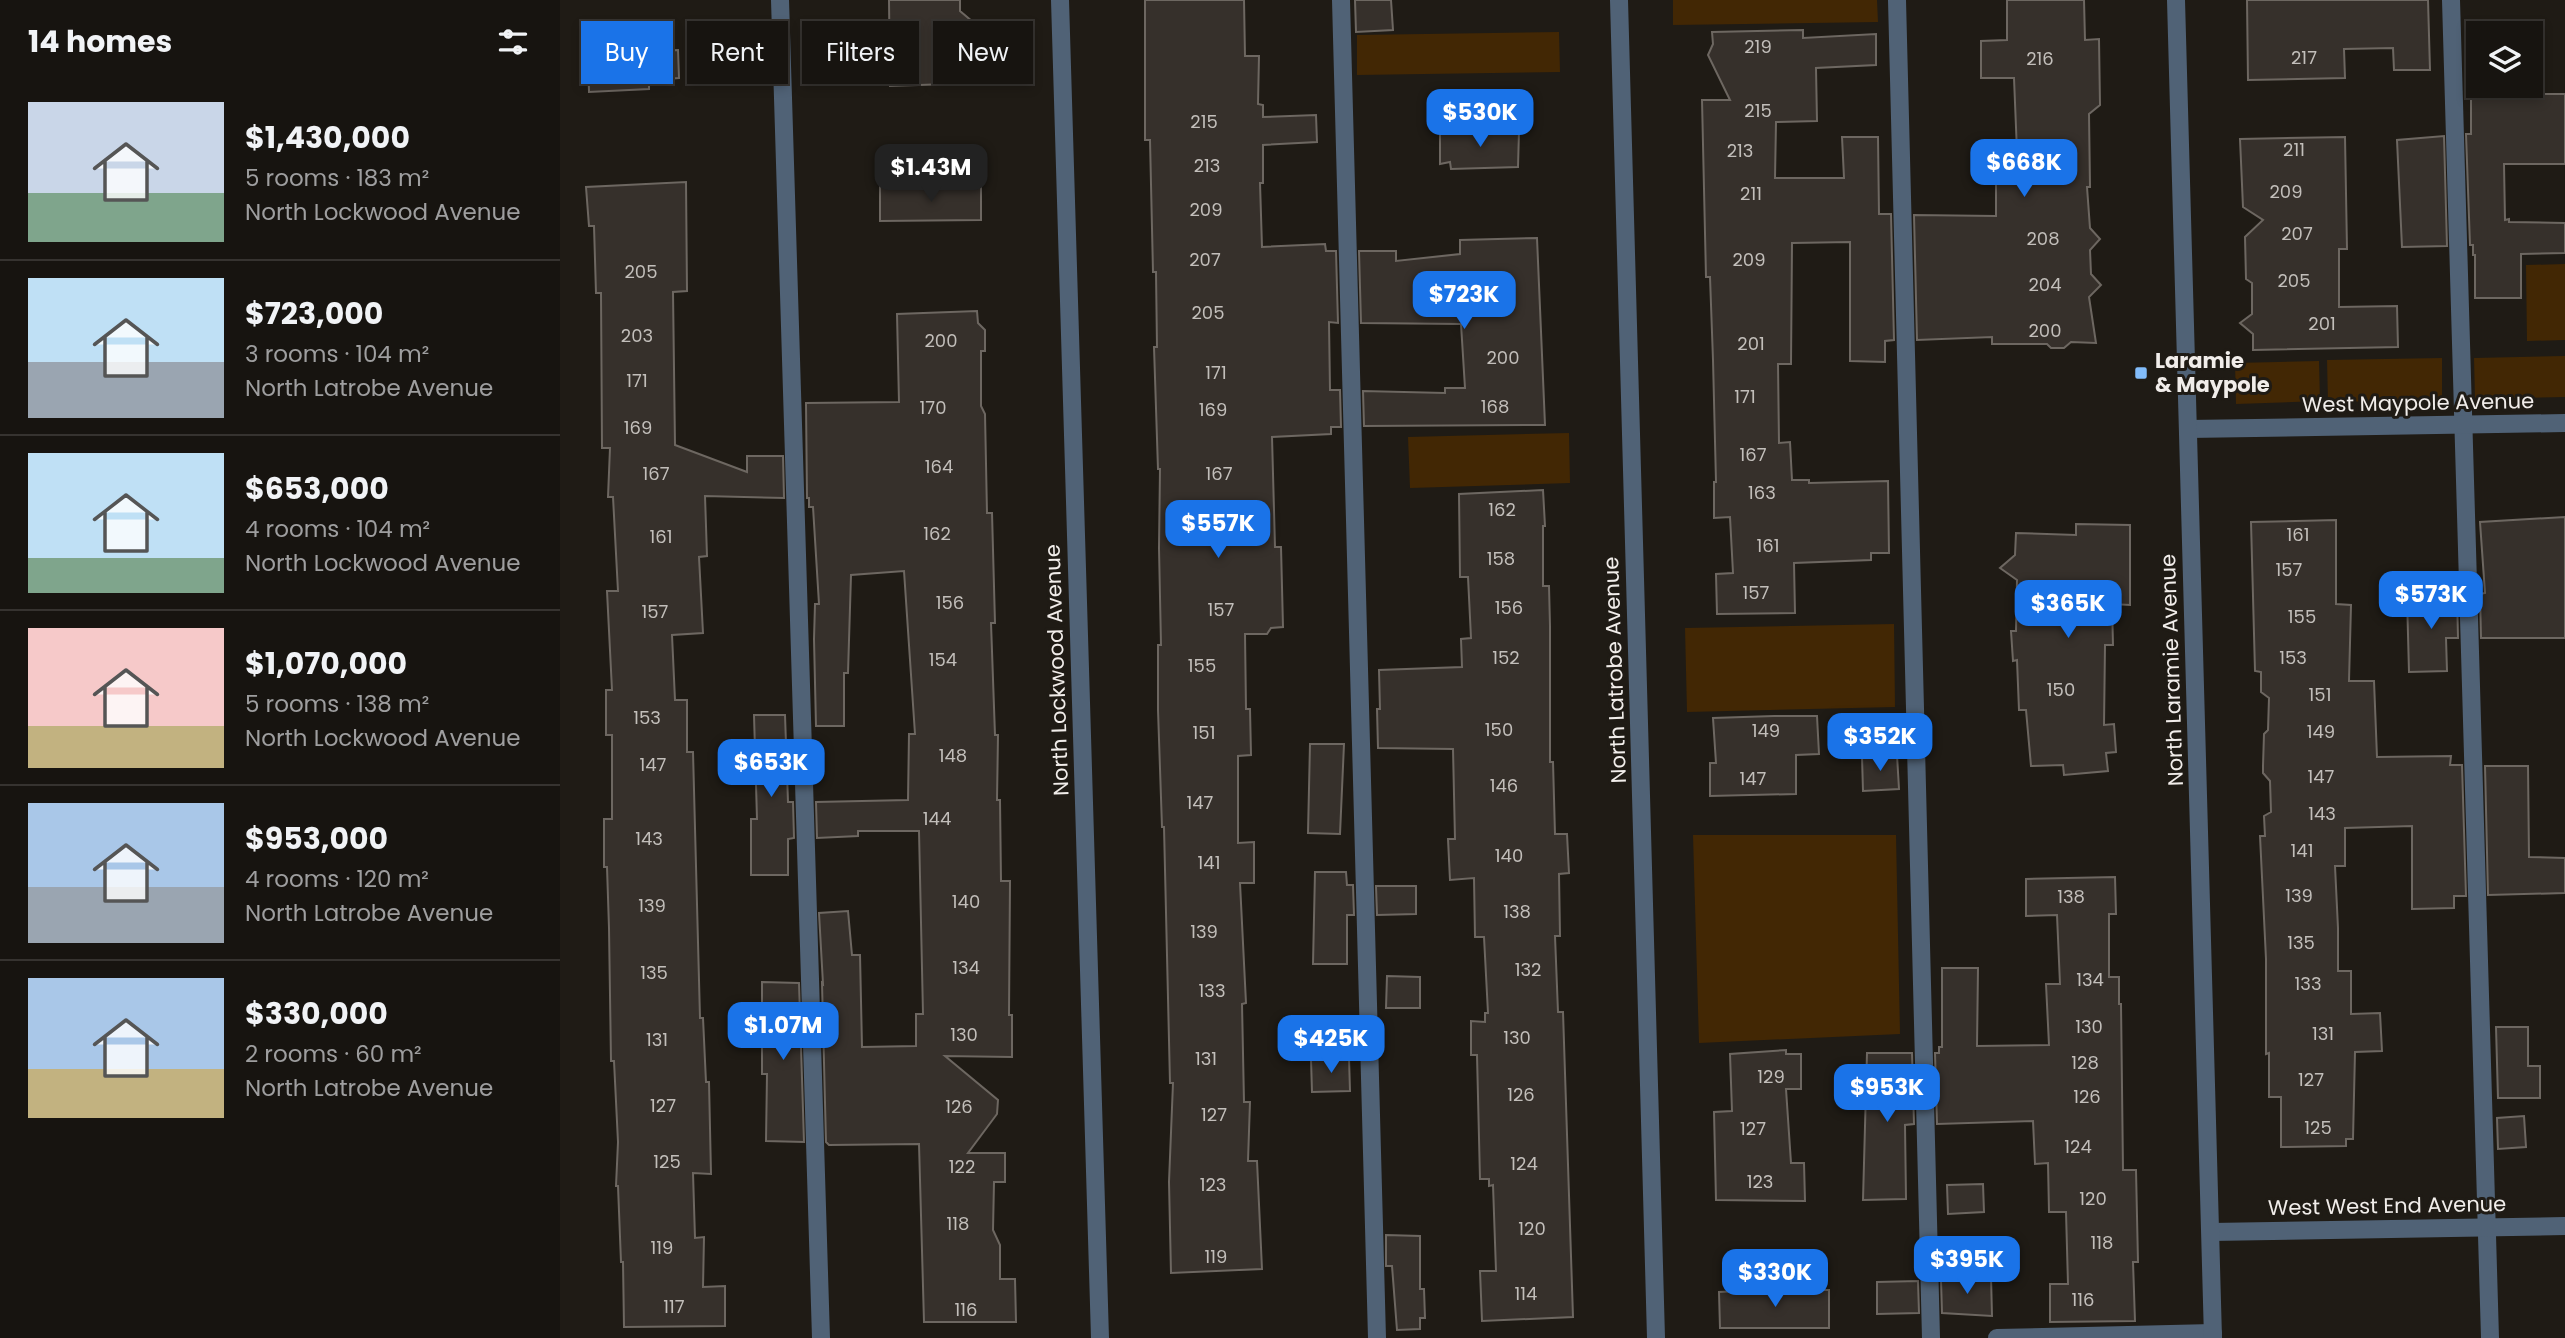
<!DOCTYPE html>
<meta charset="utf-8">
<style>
body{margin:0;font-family:Poppins,sans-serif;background:#201d19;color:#f1f3f6;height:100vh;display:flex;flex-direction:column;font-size:26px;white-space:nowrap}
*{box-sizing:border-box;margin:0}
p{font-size:23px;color:#9e9e9f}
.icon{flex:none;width:38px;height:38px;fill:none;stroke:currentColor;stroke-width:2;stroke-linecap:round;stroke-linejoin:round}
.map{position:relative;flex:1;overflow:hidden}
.sheet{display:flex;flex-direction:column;background:#171410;width:560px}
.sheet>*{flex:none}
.hud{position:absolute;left:21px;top:21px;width:665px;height:63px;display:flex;gap:14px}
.tools{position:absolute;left:1906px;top:21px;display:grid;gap:14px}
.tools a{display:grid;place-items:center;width:77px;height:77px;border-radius:0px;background:#171410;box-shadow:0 4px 10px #0003,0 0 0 2px #363330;font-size:35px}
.price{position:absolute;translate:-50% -60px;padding:0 16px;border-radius:14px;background:#1a73e8;color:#fff;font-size:23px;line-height:46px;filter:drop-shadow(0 2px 4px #0008)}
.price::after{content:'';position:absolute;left:50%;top:42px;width:21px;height:16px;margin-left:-10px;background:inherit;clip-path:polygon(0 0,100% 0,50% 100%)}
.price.active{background:#222;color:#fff}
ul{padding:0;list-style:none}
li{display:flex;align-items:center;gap:21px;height:175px;padding:0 28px}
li+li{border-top:2px solid #363330}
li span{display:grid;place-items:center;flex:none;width:196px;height:140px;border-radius:0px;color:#555}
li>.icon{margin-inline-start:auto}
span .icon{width:84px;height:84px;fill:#fffc;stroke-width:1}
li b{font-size:30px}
h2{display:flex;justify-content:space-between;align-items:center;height:84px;padding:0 28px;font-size:30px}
.pill{padding:0 24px;border-radius:0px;background:#171410;box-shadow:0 4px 10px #0003,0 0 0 2px #363330;font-size:24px;line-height:63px}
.pill.active{background:#1a73e8;color:#fff}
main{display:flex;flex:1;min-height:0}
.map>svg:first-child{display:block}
.green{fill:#422704}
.building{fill:#36302b;stroke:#6d6761;stroke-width:2}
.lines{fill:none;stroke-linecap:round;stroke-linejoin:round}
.service{stroke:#506276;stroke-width:18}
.minor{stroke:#506276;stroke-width:18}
.tertiary{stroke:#506276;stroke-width:18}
.poi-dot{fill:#82bcfa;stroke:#1f1b15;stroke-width:2.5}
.labels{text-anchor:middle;stroke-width:6;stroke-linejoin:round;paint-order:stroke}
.number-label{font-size:18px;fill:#c2beba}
.poi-label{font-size:21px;font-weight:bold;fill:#f1edea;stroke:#1f1b15;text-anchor:start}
.street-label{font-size:21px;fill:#f1edea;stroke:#1f1b15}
</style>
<main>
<section class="sheet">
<h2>14 homes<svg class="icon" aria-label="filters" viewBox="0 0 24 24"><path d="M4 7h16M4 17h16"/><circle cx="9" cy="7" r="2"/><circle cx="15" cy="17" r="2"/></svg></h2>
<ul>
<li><span style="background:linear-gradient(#c9d6e8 65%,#7fa58c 0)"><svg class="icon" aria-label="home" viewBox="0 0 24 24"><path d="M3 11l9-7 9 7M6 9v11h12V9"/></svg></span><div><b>$1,430,000</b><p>5 rooms · 183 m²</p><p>North Lockwood Avenue</p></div></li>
<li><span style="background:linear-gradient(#bfe0f5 60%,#9aa5b1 0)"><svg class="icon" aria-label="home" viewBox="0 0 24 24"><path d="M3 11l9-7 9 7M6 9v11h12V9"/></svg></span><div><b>$723,000</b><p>3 rooms · 104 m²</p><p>North Latrobe Avenue</p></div></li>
<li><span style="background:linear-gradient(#bfe0f5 75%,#7fa58c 0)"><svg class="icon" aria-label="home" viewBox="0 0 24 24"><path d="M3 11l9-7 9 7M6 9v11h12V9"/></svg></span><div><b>$653,000</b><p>4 rooms · 104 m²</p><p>North Lockwood Avenue</p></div></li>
<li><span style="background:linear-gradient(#f6c9c9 70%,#c2b280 0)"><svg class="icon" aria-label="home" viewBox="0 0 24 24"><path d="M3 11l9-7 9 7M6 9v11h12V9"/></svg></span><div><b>$1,070,000</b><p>5 rooms · 138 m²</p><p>North Lockwood Avenue</p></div></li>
<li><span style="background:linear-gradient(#a9c7e8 60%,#9aa5b1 0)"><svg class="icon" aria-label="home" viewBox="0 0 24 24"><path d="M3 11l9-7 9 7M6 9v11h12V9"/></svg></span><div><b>$953,000</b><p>4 rooms · 120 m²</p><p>North Latrobe Avenue</p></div></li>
<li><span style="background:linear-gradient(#a9c7e8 65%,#c2b280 0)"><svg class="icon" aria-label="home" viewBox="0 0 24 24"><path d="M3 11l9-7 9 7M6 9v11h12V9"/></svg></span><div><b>$330,000</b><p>2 rooms · 60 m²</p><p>North Latrobe Avenue</p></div></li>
</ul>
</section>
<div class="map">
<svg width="2005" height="1338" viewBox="0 0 2005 1338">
<rect width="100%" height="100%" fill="#1f1b15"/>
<path class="green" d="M 1113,0 L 1317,0 L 1318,22 L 1113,25 Z
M 999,32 L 1000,72 L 797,75 L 797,35 Z
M 2005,264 L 2005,340 L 1967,341 L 1966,265 Z
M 2005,356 L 2005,397 L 1915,399 L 1914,358 Z
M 1882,358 L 1882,400 L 1768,402 L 1767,360 Z
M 1759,361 L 1760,401 L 1676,404 L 1675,363 Z
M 1009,433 L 1010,483 L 850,488 L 848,437 Z
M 1334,624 L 1335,707 L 1127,712 L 1125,628 Z
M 1133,835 L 1336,835 L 1340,1034 L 1139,1043 Z"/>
<path class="building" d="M 329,0 L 400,0 L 400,11 L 413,22 L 413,56 L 419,61 L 418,83 L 330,86 Z
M 585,0 L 684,0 L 685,56 L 699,56 L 698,104 L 703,105 L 703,117 L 756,115 L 757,142 L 703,145 L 703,183 L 700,183 L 702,247 L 765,244 L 766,251 L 776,251 L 778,323 L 769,322 L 770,390 L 780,390 L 781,427 L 771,427 L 771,434 L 712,437 L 715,547 L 721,547 L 723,627 L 711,628 L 707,634 L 685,634 L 686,709 L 690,709 L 691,755 L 678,756 L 678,843 L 694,842 L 694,883 L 680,883 L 686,1003 L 682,1004 L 684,1102 L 690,1102 L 688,1161 L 697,1161 L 702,1269 L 611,1273 L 609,1182 L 613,1083 L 610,1083 L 604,827 L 602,827 L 598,710 L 598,645 L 601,645 L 599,548 L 600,469 L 598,469 L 594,347 L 597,347 L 596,272 L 593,272 L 590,140 L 585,140 Z
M 795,0 L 831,0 L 833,30 L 796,32 Z
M 1447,0 L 1524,0 L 1525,40 L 1539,39 L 1540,105 L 1529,114 L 1530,187 L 1527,187 L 1530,228 L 1540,239 L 1530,250 L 1531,274 L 1541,285 L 1529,297 L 1536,343 L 1511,342 L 1504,348 L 1491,348 L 1487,344 L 1432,344 L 1432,337 L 1357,340 L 1354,215 L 1436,216 L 1436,153 L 1457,152 L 1454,78 L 1421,78 L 1421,41 L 1447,40 Z
M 1687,0 L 1868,0 L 1870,70 L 1834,70 L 1833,48 L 1784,49 L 1785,78 L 1688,80 Z
M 1243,30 L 1243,38 L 1316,34 L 1316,65 L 1256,68 L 1257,121 L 1216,122 L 1215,178 L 1284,178 L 1282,137 L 1318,137 L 1319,214 L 1331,214 L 1334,340 L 1325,341 L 1325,362 L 1290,361 L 1290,242 L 1232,243 L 1231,364 L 1218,364 L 1219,443 L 1230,442 L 1232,480 L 1249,480 L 1249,483 L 1328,481 L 1329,553 L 1311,553 L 1311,560 L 1234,563 L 1235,613 L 1157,614 L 1156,574 L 1173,573 L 1170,517 L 1154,518 L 1154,482 L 1156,482 L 1153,360 L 1150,277 L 1146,277 L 1142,100 L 1170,100 L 1148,55 L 1153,44 L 1152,32 Z
M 118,50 L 119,78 L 89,80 L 89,89 L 29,92 L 28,53 Z
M 1911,89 L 1944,89 L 1944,94 L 2005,94 L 2005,164 L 1944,164 L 1945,220 L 1949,219 L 1949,222 L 2005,223 L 2005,253 L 1961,254 L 1961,298 L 1915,298 L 1915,255 L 1913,255 L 1913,245 L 1910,245 L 1906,134 L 1911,134 Z
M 959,131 L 958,167 L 891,169 L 890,162 L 880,164 L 880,132 Z
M 1884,136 L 1887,246 L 1842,247 L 1837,140 Z
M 1785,137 L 1787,249 L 1779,249 L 1779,307 L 1837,306 L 1838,347 L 1693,350 L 1693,334 L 1680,323 L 1692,314 L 1692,283 L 1686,279 L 1685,237 L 1703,220 L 1683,207 L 1680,139 Z
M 126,182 L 127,291 L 113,292 L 115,445 L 187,472 L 187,456 L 223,456 L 224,498 L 145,496 L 147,556 L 139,557 L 143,633 L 112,635 L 115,700 L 127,700 L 127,752 L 133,752 L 140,1018 L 143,1018 L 146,1082 L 149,1082 L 151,1174 L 133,1173 L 135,1238 L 144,1237 L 143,1287 L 165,1286 L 165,1326 L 64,1327 L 63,1262 L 61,1262 L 58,1186 L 56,1186 L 58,1142 L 54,1061 L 51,1061 L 49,928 L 47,867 L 44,867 L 44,819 L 52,819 L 52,735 L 46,735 L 46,690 L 52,690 L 47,591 L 58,591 L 53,497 L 48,497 L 50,448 L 42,448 L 41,293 L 36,293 L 34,226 L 29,226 L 26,187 Z
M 421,186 L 421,220 L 320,221 L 320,187 Z
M 977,238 L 985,425 L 804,426 L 803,391 L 885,393 L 885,388 L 905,388 L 901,324 L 801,323 L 799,251 L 836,251 L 836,261 L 900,254 L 900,240 Z
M 417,311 L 418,323 L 425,330 L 425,351 L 421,351 L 421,406 L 425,414 L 427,513 L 432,513 L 435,623 L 431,623 L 435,735 L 438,735 L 437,800 L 440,800 L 441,881 L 450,881 L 449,1015 L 452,1015 L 452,1057 L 385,1056 L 438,1100 L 437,1114 L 408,1153 L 445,1153 L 445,1182 L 434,1182 L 433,1230 L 440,1245 L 440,1279 L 455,1279 L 456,1322 L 364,1322 L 359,1144 L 269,1145 L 266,1142 L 262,983 L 263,984 L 259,913 L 288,911 L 292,955 L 300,955 L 302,1047 L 356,1046 L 356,1014 L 363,1014 L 359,831 L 298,831 L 298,836 L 257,838 L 256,802 L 348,800 L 349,734 L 355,734 L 344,571 L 291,575 L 288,673 L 284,673 L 284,726 L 256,726 L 254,639 L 255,604 L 259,604 L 253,507 L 249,507 L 249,498 L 247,498 L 246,403 L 339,402 L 337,314 Z
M 983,490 L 985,526 L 983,526 L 983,586 L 989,586 L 990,626 L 990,762 L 993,762 L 995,834 L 1007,834 L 1009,873 L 999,874 L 1000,936 L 995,936 L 998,1012 L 1003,1012 L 1013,1317 L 922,1321 L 920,1271 L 936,1271 L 933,1185 L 929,1186 L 929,1179 L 920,1179 L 917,1055 L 911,1055 L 911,1021 L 925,1022 L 925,1013 L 928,1013 L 924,937 L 915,937 L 914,878 L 890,880 L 888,839 L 895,839 L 893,749 L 818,748 L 817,709 L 820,709 L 819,670 L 902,667 L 901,639 L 911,638 L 908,577 L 900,577 L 899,494 Z
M 2005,517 L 2005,638 L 1921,638 L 1920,594 L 1925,593 L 1920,522 Z
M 1776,520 L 1776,604 L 1791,605 L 1789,681 L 1814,681 L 1817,757 L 1891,756 L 1890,765 L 1902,765 L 1906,896 L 1894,896 L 1894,908 L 1852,909 L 1852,826 L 1785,828 L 1785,866 L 1775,866 L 1778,928 L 1778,971 L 1791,971 L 1791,1014 L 1820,1013 L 1822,1051 L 1795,1052 L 1793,1139 L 1786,1139 L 1786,1146 L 1721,1147 L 1721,1097 L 1709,1097 L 1709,1053 L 1706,1054 L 1706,959 L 1700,836 L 1705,836 L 1704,816 L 1711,812 L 1710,781 L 1703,773 L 1703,766 L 1704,734 L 1708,730 L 1709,698 L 1701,692 L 1701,672 L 1695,671 L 1691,522 Z
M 1516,524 L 1570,525 L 1570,605 L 1552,604 L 1553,645 L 1545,645 L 1544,725 L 1554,724 L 1556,752 L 1546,753 L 1548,771 L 1504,775 L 1503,765 L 1471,766 L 1466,710 L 1459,710 L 1457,660 L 1453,661 L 1451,631 L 1456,631 L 1457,580 L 1440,568 L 1455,555 L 1456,533 L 1516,535 Z
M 1897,595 L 1898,638 L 1886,638 L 1887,671 L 1849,672 L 1847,597 Z
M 194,715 L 225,715 L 228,802 L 233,802 L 234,838 L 228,839 L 228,875 L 191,875 L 191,819 L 197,819 Z
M 1214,716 L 1257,716 L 1259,754 L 1236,755 L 1236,794 L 1150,796 L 1150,763 L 1156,763 L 1153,718 Z
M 750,744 L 784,744 L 780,834 L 748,833 Z
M 1337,755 L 1339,789 L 1303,791 L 1302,757 Z
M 1925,766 L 1968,766 L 1969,857 L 2005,858 L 2005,893 L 1928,895 Z
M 755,872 L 786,872 L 787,885 L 793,885 L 794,915 L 787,915 L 787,964 L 753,964 Z
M 1555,877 L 1556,914 L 1549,914 L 1549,977 L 1559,977 L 1559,1004 L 1561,1004 L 1563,1170 L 1576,1170 L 1578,1262 L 1573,1262 L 1575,1321 L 1490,1322 L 1490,1284 L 1508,1284 L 1506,1212 L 1489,1212 L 1488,1163 L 1475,1164 L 1473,1121 L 1377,1124 L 1375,1053 L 1379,1053 L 1379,1047 L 1382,1047 L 1382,968 L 1418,968 L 1417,1046 L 1489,1045 L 1486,984 L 1500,984 L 1497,915 L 1466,916 L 1466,879 Z
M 816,886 L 856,886 L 856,914 L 817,915 Z
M 827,976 L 860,977 L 860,1008 L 826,1008 Z
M 202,982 L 239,983 L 244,1142 L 206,1141 L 207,1074 L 202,1074 Z
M 1936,1027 L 1968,1027 L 1968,1066 L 1980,1066 L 1980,1098 L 1938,1098 Z
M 1226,1050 L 1226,1054 L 1241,1054 L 1241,1089 L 1226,1089 L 1231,1163 L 1244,1163 L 1245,1201 L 1156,1200 L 1154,1112 L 1172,1111 L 1170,1054 Z
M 1307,1053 L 1352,1053 L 1354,1124 L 1345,1125 L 1346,1199 L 1303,1200 Z
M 789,1058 L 790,1091 L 752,1092 L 751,1059 Z
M 1964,1116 L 1966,1147 L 1938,1149 L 1937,1118 Z
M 1423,1184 L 1424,1212 L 1388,1214 L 1387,1185 Z
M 826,1235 L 860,1236 L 860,1289 L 864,1289 L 865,1318 L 860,1318 L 860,1329 L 837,1330 L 832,1266 L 826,1266 Z
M 1431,1276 L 1432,1316 L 1382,1313 L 1381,1280 L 1395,1280 L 1395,1277 Z
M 1358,1281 L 1359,1313 L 1317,1314 L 1317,1282 Z
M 1201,1290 L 1269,1290 L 1269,1328 L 1160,1328 L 1159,1292 Z"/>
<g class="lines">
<path class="service" d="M 220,0 L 261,1338
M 781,0 L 817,1338
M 1337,0 L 1371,1338
M 1891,0 L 1930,1338
M 1437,1338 L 1653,1333"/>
<path class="minor" d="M 500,0 L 540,1338
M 1059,0 L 1096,1338
M 1628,429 L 2005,423
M 1651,1232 L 2005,1226"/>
<path class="tertiary" d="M 1616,0 L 1653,1338"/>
</g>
<rect class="poi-dot" x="1574" y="366" width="14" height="14" rx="3.5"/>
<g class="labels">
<g class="number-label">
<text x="1198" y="53">219</text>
<text x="1744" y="64">217</text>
<text x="1480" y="65">216</text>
<text x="1198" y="117">215</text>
<text x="644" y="128">215</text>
<text x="1734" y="156">211</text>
<text x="1180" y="157">213</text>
<text x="647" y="172">213</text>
<text x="1726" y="198">209</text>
<text x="1191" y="200">211</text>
<text x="646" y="216">209</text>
<text x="1737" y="240">207</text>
<text x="1483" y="245">208</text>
<text x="645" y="266">207</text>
<text x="1189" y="266">209</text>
<text x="81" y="278">205</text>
<text x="1734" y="287">205</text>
<text x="1485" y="291">204</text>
<text x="648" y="319">205</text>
<text x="1762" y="330">201</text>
<text x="1485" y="337">200</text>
<text x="77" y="342">203</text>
<text x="381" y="347">200</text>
<text x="1191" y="350">201</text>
<text x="943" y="364">200</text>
<text x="656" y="379">171</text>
<text x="77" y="387">171</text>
<text x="1185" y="403">171</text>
<text x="935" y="413">168</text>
<text x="373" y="414">170</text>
<text x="653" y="416">169</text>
<text x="78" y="434">169</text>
<text x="1193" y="461">167</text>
<text x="379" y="473">164</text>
<text x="96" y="480">167</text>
<text x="659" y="480">167</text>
<text x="1202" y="499">163</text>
<text x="942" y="516">162</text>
<text x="377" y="540">162</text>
<text x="1738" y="541">161</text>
<text x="101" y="543">161</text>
<text x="1208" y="552">161</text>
<text x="941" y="565">158</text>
<text x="1729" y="576">157</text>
<text x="1196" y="599">157</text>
<text x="390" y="609">156</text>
<text x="949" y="614">156</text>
<text x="661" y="616">157</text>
<text x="95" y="618">157</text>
<text x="1742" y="623">155</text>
<text x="946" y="664">152</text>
<text x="1733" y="664">153</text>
<text x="383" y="666">154</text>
<text x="642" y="672">155</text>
<text x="1501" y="696">150</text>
<text x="1760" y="701">151</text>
<text x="87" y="724">153</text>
<text x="939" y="736">150</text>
<text x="1206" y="737">149</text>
<text x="1761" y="738">149</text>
<text x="644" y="739">151</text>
<text x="393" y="762">148</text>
<text x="93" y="771">147</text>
<text x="1761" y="783">147</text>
<text x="1193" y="785">147</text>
<text x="944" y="792">146</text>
<text x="640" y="809">147</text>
<text x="1762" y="820">143</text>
<text x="377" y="825">144</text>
<text x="89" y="845">143</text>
<text x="1742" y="857">141</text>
<text x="949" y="862">140</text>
<text x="649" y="869">141</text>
<text x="1739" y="902">139</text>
<text x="1511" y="903">138</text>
<text x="406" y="908">140</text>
<text x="92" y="912">139</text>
<text x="957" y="918">138</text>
<text x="644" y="938">139</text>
<text x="1741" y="949">135</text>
<text x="406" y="974">134</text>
<text x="968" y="976">132</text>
<text x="94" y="979">135</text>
<text x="1530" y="986">134</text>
<text x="1748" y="990">133</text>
<text x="652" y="997">133</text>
<text x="1529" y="1033">130</text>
<text x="1763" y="1040">131</text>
<text x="404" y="1041">130</text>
<text x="957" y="1044">130</text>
<text x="97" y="1046">131</text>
<text x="646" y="1065">131</text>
<text x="1525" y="1069">128</text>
<text x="1211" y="1083">129</text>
<text x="1751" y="1086">127</text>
<text x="961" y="1101">126</text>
<text x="1527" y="1103">126</text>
<text x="103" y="1112">127</text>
<text x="399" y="1113">126</text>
<text x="654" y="1121">127</text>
<text x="1758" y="1134">125</text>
<text x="1193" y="1135">127</text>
<text x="1518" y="1153">124</text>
<text x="107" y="1168">125</text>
<text x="964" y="1170">124</text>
<text x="402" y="1173">122</text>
<text x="1200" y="1188">123</text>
<text x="653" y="1191">123</text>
<text x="1533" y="1205">120</text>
<text x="398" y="1230">118</text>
<text x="972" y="1235">120</text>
<text x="1542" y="1249">118</text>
<text x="102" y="1254">119</text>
<text x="656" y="1263">119</text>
<text x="966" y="1300">114</text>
<text x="1523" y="1306">116</text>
<text x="114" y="1313">117</text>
<text x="406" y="1316">116</text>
</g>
<g class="poi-label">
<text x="1595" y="368">Laramie<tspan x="1595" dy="24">&amp; Maypole</tspan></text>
</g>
<g class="street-label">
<text transform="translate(1858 403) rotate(-1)" y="7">West Maypole Avenue</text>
<text transform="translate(497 670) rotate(-92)" y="7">North Lockwood Avenue</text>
<text transform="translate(1055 670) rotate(-92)" y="7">North Latrobe Avenue</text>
<text transform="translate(1612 670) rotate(-92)" y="7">North Laramie Avenue</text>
<text transform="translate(1827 1206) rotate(-1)" y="7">West West End Avenue</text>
</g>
</g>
</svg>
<div class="tools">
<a><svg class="icon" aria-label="layers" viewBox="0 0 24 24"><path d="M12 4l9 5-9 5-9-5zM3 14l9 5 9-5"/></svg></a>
</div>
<b class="price" style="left:920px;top:149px">$530K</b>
<b class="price" style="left:1464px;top:199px">$668K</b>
<b class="price active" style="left:371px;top:204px">$1.43M</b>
<b class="price" style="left:904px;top:331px">$723K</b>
<b class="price" style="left:658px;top:560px">$557K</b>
<b class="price" style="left:1871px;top:631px">$573K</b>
<b class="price" style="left:1508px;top:640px">$365K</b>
<b class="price" style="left:1320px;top:773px">$352K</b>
<b class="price" style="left:211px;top:799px">$653K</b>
<b class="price" style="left:223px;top:1062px">$1.07M</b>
<b class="price" style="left:771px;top:1075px">$425K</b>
<b class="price" style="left:1327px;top:1124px">$953K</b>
<b class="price" style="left:1407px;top:1296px">$395K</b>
<b class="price" style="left:1215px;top:1309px">$330K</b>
<div class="hud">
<a class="pill active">Buy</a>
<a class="pill">Rent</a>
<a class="pill">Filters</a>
<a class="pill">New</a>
</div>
</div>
</main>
